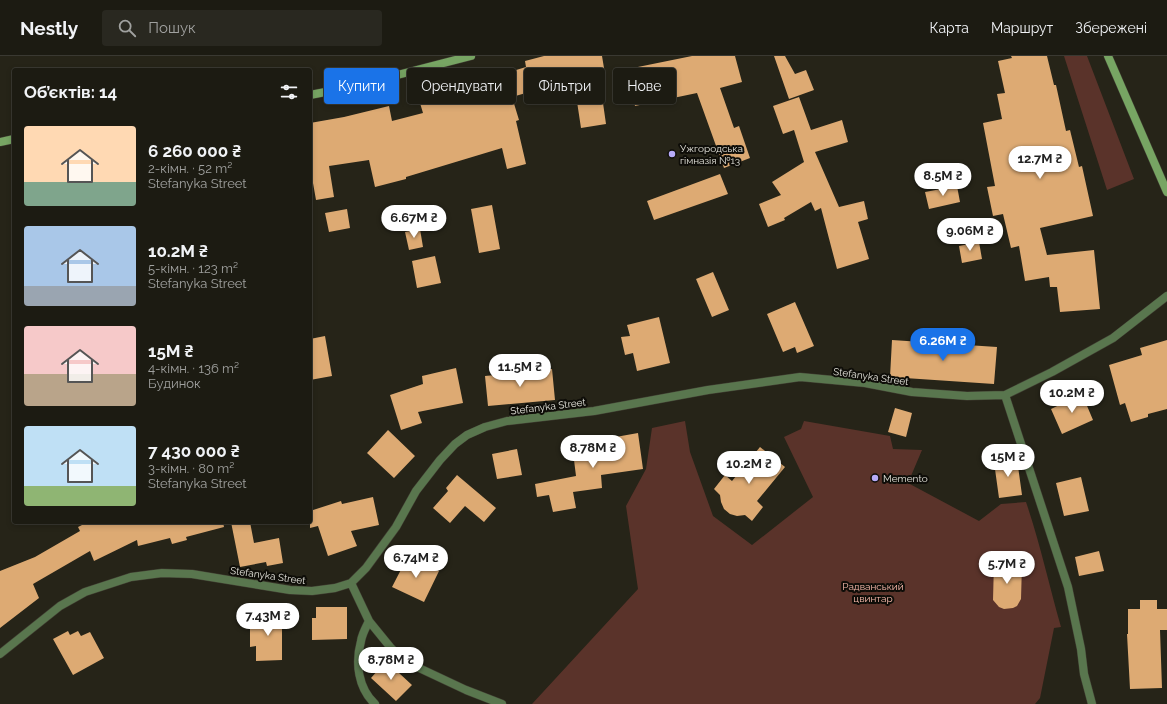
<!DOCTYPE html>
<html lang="uk">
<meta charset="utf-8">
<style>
body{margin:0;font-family:Raleway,sans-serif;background:#292820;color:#f1f3f6;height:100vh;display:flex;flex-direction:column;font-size:15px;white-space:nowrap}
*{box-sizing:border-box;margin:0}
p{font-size:13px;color:#a0a19f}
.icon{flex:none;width:22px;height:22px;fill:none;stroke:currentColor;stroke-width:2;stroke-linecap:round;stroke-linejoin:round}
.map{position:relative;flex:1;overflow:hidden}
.details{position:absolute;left:12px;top:12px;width:300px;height:456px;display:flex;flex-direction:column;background:#1c1b12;border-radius:4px;box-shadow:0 2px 6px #0003,0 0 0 1px #3a3932}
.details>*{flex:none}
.hud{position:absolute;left:324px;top:12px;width:380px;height:36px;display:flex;gap:8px}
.price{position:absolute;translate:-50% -34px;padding:0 9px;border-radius:14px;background:#fff;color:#222;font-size:13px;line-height:26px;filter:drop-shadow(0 1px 2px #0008)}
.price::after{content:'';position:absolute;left:50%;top:24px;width:12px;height:9px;margin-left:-6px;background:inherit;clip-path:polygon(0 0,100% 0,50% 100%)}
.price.on{background:#1a73e8;color:#fff}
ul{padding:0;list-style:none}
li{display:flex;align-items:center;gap:12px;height:100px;padding:0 12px}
li span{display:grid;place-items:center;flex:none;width:112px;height:80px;border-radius:4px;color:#555}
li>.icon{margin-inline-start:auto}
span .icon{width:48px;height:48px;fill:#fffc;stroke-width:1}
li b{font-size:17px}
h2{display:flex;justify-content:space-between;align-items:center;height:48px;padding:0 12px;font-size:17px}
.tag{padding:0 14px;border-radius:4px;background:#1c1b12;box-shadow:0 2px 6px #0003,0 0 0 1px #3a3932;font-size:14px;line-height:36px}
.tag.on{background:#1a73e8;color:#fff}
header{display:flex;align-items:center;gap:24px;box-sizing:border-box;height:56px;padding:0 20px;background:#1c1b12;border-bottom:1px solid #3a3932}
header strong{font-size:19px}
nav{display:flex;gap:22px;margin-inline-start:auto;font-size:14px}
.search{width:280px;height:36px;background:#292820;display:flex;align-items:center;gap:10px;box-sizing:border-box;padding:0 14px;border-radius:4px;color:#a0a19f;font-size:15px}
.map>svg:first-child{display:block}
.green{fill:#5a332a}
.building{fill:#ddaa73}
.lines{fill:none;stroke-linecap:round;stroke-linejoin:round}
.street-casing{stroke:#413f33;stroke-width:9}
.secondary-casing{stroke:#413f33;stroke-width:9}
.street{stroke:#59764e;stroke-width:8}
.secondary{stroke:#77a563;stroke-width:8}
.poi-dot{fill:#b7abf8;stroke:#0e0d08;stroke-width:1.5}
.labels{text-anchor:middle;stroke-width:4;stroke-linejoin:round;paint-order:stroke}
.poi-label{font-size:10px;fill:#e4e3db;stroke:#0e0d08;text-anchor:start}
.street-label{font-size:10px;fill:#e4e3db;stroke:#0e0d08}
.park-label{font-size:10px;fill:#fabcae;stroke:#0e0d08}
</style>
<header>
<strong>Nestly</strong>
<div class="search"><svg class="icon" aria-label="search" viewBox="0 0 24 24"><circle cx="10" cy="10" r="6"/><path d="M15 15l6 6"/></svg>Пошук</div>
<nav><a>Карта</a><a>Маршрут</a><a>Збережені</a></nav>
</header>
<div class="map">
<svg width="1167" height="648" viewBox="0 0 1167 648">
<rect width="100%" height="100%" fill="#262418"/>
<path class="green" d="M 1064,0 L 1087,0 L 1134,123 L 1107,134 Z
M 685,365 L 690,396 L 713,460 L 752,489 L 813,441 L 784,381 L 801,373 L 804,365 L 890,380 L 893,393 L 922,394 L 908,427 L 979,465 L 1001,448 L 1026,446 C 1040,487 1049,529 1061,571 L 1054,572 L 1040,642 L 1035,648 L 532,648 L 638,533 L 626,450 L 646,413 L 652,372 Z"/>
<path class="building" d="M 544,0 L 602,0 L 605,18 L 599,19 L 606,68 L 581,72 L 576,39 L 562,43 L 557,28 L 512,41 L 519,64 L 516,65 L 526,108 L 507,113 L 502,92 L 406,121 L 406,123 L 375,131 L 369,104 L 329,110 L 334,141 L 316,144 L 310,110 L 310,67 L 344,61 L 389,50 L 392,65 L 423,57 L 420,47 L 424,45 L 423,40 L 454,30 L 455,33 L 526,11 L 525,5 Z
M 692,0 L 735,0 L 742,26 L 720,32 L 734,72 L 739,70 L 750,102 L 724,112 L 697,37 L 635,50 L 628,13 Z
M 774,0 L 785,0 L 795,18 L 806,14 L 814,34 L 789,43 Z
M 1011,0 L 1047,0 L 1054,29 L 1056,29 L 1066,75 L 1070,74 L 1079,111 L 1082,110 L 1093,160 L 1040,172 L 1047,199 L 1094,194 L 1100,253 L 1060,256 L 1057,231 L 1050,231 L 1049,221 L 1025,225 L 1019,190 L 1011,192 L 1003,158 L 993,160 L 987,131 L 995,130 L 983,67 L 1002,63 L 997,38 L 1005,37 L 998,5 L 1012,2 Z
M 799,41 L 811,74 L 842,64 L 848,86 L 815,96 L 839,151 L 864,145 L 868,163 L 858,166 L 869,203 L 837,213 L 821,152 L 815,155 L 811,146 L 784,162 L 785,164 L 768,171 L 759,148 L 781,139 L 772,126 L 804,106 L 794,74 L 783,78 L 773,50 Z
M 720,118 L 728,138 L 654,164 L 647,145 Z
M 957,130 L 960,146 L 929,153 L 925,136 Z
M 492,149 L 500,193 L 479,197 L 471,153 Z
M 347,153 L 350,172 L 329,176 L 325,157 Z
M 420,173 L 423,191 L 409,194 L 405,176 Z
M 979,186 L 982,203 L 962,207 L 959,190 Z
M 435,200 L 441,227 L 417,232 L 412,205 Z
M 713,216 L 729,254 L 712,261 L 696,223 Z
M 795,246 L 814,290 L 797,297 L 795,291 L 783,296 L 767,258 Z
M 659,261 L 670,307 L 637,315 L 633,297 L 625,299 L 621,281 L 630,280 L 627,269 Z
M 325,280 L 332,320 L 310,324 L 310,283 Z
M 892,284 L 997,291 L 994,328 L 890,321 Z
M 1167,284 L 1167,353 L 1148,358 L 1148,361 L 1131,366 L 1125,347 L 1120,349 L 1109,309 L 1142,299 L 1140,292 Z
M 456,312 L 463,347 L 418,356 L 422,367 L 401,374 L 390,339 L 423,328 L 422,320 Z
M 552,313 L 555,344 L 488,350 L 485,320 Z
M 1082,338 L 1093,364 L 1062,378 L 1051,353 Z
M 895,352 L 912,357 L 906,381 L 888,376 Z
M 388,374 L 415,400 L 394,422 L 367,397 Z
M 638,377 L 643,413 L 601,419 L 602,432 L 573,436 L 576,452 L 553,456 L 549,439 L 537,441 L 535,428 L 576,420 L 572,388 L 610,383 L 610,382 Z
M 760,391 L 785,411 L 757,445 L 763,451 L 752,465 L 745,459 L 737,460 L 730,458 L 724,453 L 721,446 L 720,439 L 714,433 L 725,419 L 732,425 Z
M 517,393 L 522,419 L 497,423 L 492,398 Z
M 1017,403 L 1022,439 L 999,442 L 994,406 Z
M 457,419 L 496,452 L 484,466 L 465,450 L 450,467 L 433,452 L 448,435 L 446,432 Z
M 1081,421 L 1089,455 L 1064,460 L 1056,427 Z
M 373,441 L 379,469 L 351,475 L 357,490 L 328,500 L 318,470 L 310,472 L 310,455 L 341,445 L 342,448 Z
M 88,466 L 223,466 L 224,471 L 186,481 L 187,484 L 172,488 L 170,482 L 138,490 L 137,484 L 94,505 L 90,495 L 33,528 L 39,542 L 0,572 L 0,515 L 35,501 L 80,475 L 78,471 Z
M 231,466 L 250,466 L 254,487 L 279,482 L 283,507 L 267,510 L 266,506 L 240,511 Z
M 1099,495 L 1104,515 L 1079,520 L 1075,501 Z
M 408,500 L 439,515 L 424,546 L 392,531 Z
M 994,506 L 1022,508 L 1021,543 L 1017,550 L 1013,552 L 1004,553 L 999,551 L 993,544 Z
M 1140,544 L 1157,544 L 1157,553 L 1167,553 L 1167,574 L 1160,574 L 1162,632 L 1130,633 L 1127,578 L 1128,578 L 1128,553 L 1140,553 Z
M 316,551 L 347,551 L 347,583 L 312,584 L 312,562 L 316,562 Z
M 255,558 L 282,558 L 282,604 L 256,605 L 256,590 L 250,591 L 250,573 L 256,573 Z
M 68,575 L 70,579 L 78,575 L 81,580 L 90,576 L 104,602 L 73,619 L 53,583 Z
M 386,605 L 412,629 L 396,645 L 371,622 Z"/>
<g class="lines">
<defs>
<path id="street" d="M 1005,339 L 1068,531 L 1081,593 L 1084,618 L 1092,648
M 351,527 L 369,565 L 391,592 L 403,603 L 417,611 L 466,634 L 502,648
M 369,565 C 366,571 362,578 361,585 C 355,607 358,632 375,648
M 0,598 L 60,550 L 85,536 L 131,521 L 162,517 L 192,518 L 290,534 L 312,535 L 335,532 L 351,527 L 366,512 L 396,471 L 416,435 L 440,404 L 455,388 L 467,379 L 485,371 L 507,365 L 594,355 L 708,334 L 800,321 L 865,327 L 912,336 L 967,340 L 1005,339 L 1052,316 L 1113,282 L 1167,240"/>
<path id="secondary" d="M 1108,0 L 1167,136
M 310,39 L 351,31 L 471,0
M 0,86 L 14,83"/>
</defs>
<use href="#street" class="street-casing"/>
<use href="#secondary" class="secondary-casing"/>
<use href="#street" class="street"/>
<use href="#secondary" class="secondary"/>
</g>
<g class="poi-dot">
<circle cx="672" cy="98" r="4"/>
<circle cx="875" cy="422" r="4"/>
</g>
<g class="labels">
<g class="poi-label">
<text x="680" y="96">Ужгородська<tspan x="680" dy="12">гімназія №13</tspan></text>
<text x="883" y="426">Memento</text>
</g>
<g class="street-label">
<text transform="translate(871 320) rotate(8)" y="4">Stefanyka Street</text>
<text transform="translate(548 350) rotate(-7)" y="4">Stefanyka Street</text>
<text transform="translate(268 519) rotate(8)" y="4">Stefanyka Street</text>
</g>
<g class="park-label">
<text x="873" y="534">Радванський<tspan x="873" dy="12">цвинтар</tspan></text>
</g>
</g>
</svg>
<b class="price" style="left:1040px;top:124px">12.7M ₴</b>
<b class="price" style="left:943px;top:141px">8.5M ₴</b>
<b class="price" style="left:414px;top:183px">6.67M ₴</b>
<b class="price" style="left:970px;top:196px">9.06M ₴</b>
<b class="price on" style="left:943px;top:306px">6.26M ₴</b>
<b class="price" style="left:520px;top:332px">11.5M ₴</b>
<b class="price" style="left:1072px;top:358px">10.2M ₴</b>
<b class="price" style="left:593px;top:413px">8.78M ₴</b>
<b class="price" style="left:1008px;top:422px">15M ₴</b>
<b class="price" style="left:749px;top:429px">10.2M ₴</b>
<b class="price" style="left:416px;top:523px">6.74M ₴</b>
<b class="price" style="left:1007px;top:529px">5.7M ₴</b>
<b class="price" style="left:268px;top:581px">7.43M ₴</b>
<b class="price" style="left:391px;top:625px">8.78M ₴</b>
<div class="hud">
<a class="tag on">Купити</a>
<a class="tag">Орендувати</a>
<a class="tag">Фільтри</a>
<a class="tag">Нове</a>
</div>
<section class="details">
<h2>Об’єктів: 14<svg class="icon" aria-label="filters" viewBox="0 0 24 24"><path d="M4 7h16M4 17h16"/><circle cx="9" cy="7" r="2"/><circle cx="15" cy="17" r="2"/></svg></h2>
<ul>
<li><span style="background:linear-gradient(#ffd9b3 70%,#7fa58c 0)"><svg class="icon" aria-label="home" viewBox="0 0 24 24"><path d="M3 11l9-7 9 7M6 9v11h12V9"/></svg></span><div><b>6 260 000 ₴</b><p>2-кімн. · 52 m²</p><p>Stefanyka Street</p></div></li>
<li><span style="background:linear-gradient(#a9c7e8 75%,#9aa5b1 0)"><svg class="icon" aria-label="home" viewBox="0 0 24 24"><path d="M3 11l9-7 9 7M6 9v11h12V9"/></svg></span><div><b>10.2M ₴</b><p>5-кімн. · 123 m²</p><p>Stefanyka Street</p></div></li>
<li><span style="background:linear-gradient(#f6c9c9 60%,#b9a48a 0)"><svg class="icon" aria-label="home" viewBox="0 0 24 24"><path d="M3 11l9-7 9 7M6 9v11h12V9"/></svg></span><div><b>15M ₴</b><p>4-кімн. · 136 m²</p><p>Будинок</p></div></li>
<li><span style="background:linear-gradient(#bfe0f5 75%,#8fb573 0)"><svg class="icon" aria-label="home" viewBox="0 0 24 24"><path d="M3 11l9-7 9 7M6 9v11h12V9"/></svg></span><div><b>7 430 000 ₴</b><p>3-кімн. · 80 m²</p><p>Stefanyka Street</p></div></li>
</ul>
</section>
</div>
